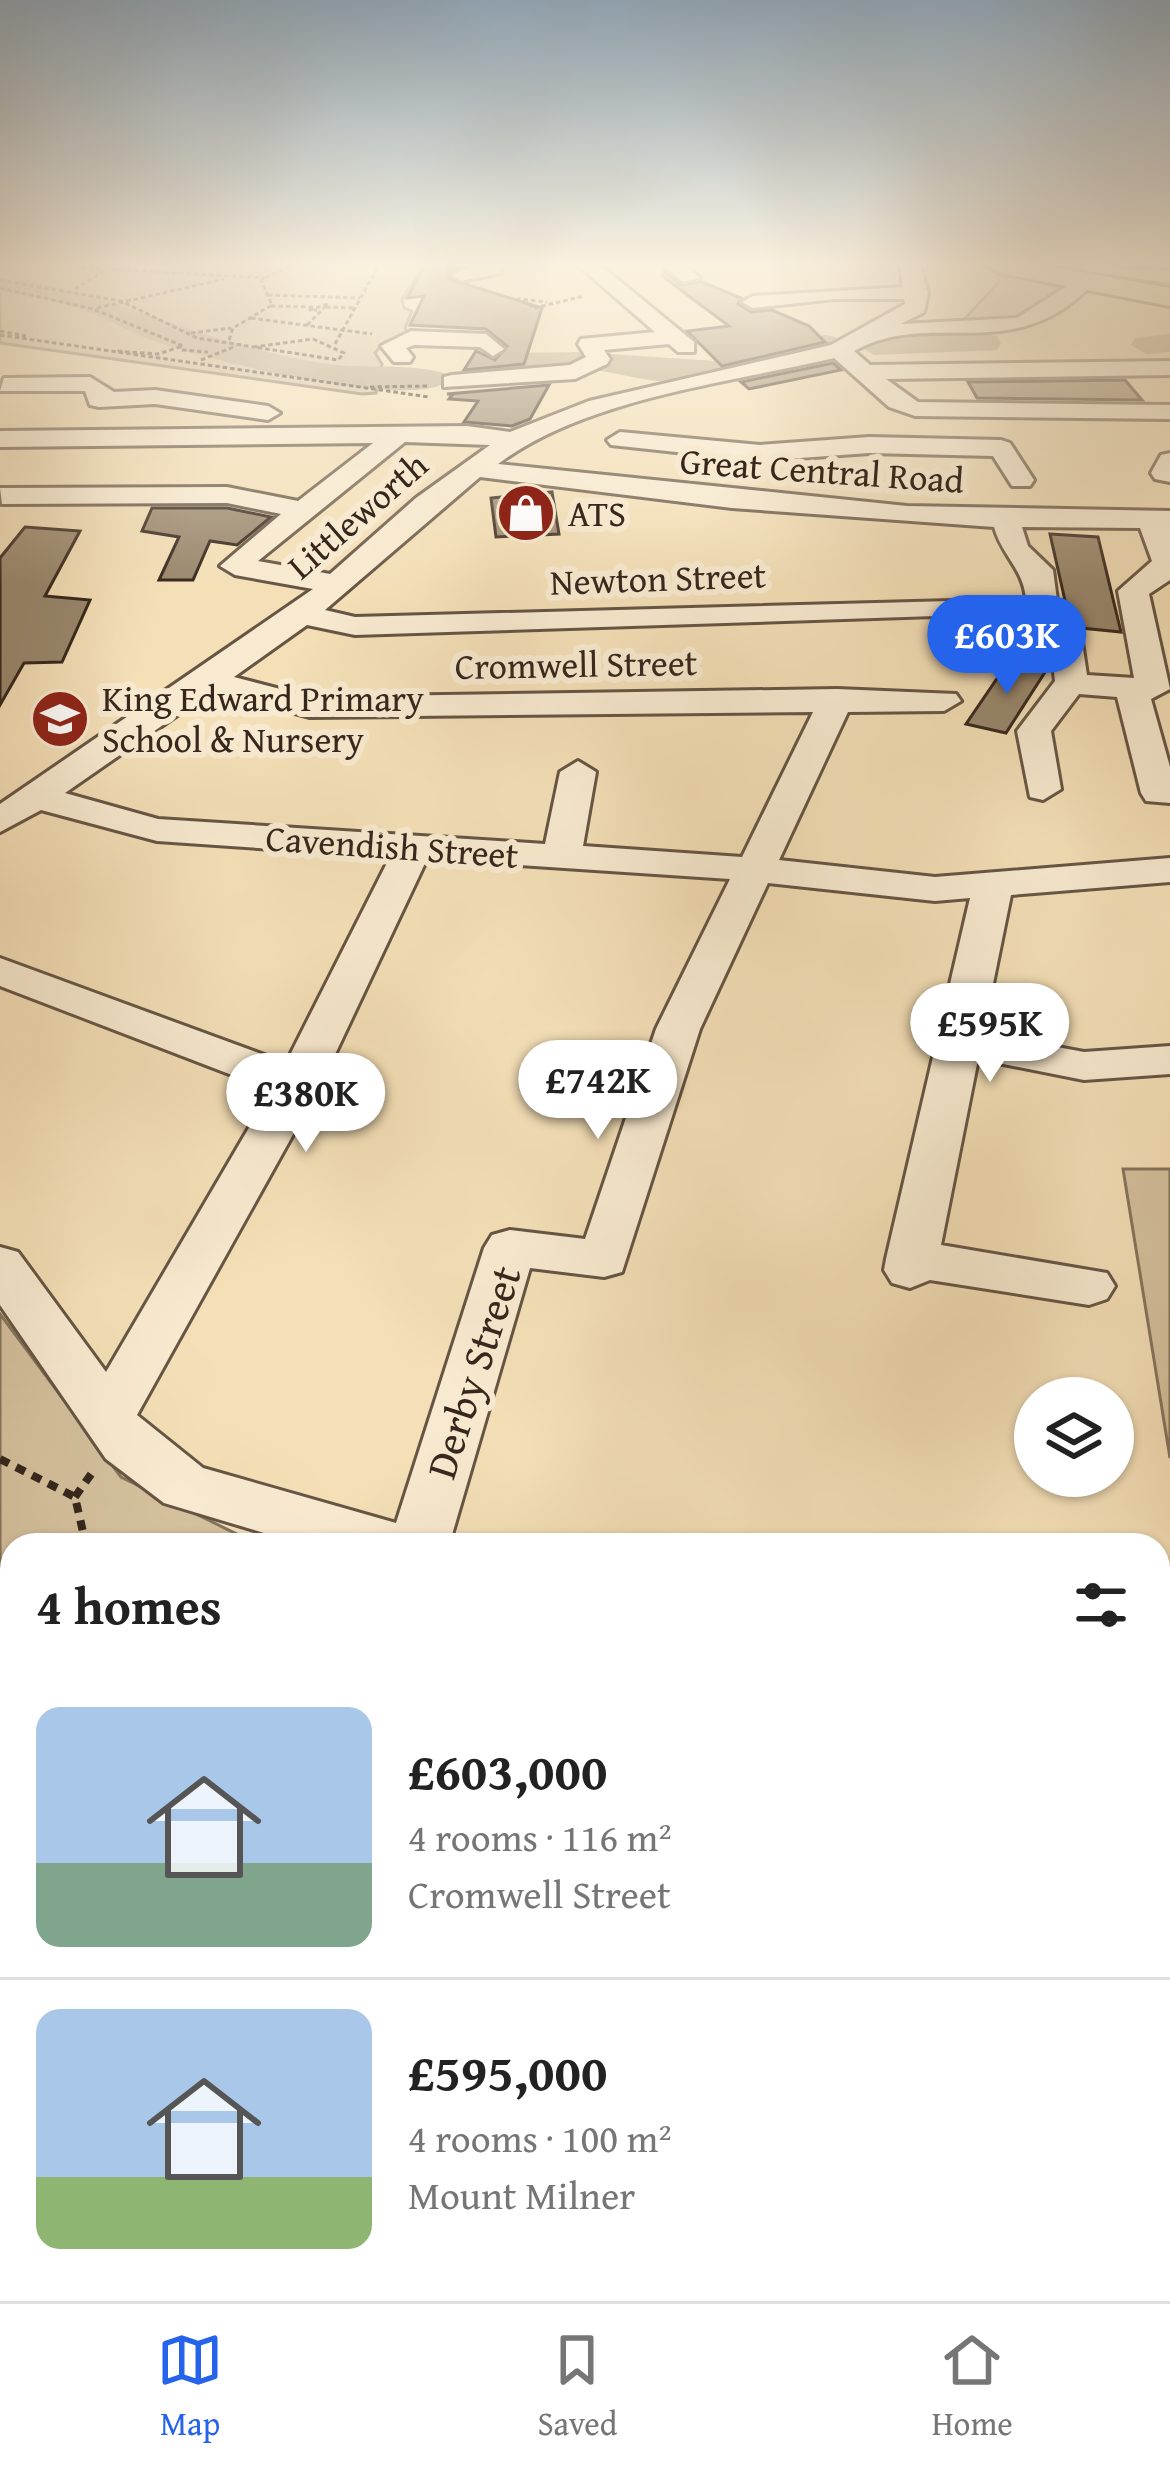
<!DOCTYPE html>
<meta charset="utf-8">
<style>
body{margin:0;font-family:"Gentium Book Plus",serif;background:#f6f6f6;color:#222;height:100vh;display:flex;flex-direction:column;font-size:45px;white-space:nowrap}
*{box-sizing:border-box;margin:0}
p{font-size:39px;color:#767676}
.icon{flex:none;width:66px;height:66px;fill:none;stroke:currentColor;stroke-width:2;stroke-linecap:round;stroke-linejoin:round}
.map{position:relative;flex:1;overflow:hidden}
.sheet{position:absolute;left:0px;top:1533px;width:1170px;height:768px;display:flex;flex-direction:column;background:#fff;border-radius:36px 36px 0 0;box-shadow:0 3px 9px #0004}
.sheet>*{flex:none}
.controls{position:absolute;left:1014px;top:1377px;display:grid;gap:24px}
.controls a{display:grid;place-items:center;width:120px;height:120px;border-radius:50%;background:#fff;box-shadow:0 3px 9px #0004;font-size:60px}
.price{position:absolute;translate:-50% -102px;padding:0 27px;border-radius:42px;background:#fff;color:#222;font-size:39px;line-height:78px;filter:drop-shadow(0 3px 6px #0008)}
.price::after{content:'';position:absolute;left:50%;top:72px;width:36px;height:27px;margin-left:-18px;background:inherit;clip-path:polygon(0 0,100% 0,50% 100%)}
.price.current{background:#2563eb;color:#fff}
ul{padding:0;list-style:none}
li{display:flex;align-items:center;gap:36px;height:300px;padding:0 36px}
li+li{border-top:3px solid #e0e0e0}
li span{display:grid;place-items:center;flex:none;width:336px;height:240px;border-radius:24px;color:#555}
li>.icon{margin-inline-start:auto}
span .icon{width:144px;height:144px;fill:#fffc;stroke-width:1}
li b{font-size:51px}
h2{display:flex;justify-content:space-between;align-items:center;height:144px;padding:0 36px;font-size:51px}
.dock{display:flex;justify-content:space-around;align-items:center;height:168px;border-top:3px solid #e0e0e0;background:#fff;font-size:33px;color:#767676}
.dock a{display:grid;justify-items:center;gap:6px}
.dock .current{color:#2563eb}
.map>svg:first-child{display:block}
.green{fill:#d4c09d;stroke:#85745d;stroke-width:3}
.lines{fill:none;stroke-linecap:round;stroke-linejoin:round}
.river{fill:#b3a083;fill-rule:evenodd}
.building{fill:#99876d;stroke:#36271d;stroke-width:3}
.minor-casing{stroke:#654;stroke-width:6}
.highway-casing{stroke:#36271d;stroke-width:6}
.path-far2{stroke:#36271d;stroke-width:3;stroke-dasharray:4.5 3;stroke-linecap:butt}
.path-far1{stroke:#36271d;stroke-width:8;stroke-dasharray:10 8;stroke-linecap:butt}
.path{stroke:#36271d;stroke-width:9;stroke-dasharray:14 9;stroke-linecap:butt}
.minor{fill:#f8ead0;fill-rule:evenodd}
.highway{fill:#f4dfb7;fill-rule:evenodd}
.labels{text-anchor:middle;stroke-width:12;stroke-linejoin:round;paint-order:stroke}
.far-street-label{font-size:36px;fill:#36271d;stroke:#f8ead0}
.far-poi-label{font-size:36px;fill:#36271d;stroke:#f8ead0;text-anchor:start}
.street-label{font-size:42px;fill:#36271d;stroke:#f8ead0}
</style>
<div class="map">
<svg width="1170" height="2301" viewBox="0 0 1170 2301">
<rect width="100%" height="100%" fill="#f4dfb7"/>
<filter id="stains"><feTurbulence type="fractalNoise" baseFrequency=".00167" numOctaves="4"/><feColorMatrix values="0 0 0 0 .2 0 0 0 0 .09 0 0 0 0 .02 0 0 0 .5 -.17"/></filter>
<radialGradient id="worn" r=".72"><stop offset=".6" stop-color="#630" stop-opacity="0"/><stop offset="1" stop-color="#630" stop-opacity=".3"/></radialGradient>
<path class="green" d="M 0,265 L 425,265 L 402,299 L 404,308 L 412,311 L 405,328 L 409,334 L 385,342 L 375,353 L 382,364 L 376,393 L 362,394 L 0,343 Z
M 996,271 L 1078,284 L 1056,290 L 1016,320 L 957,327 L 999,282 Z
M 1123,1169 L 1170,1169 L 1170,1458 Z
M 0,1314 L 121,1477 L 259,1545 L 12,1545 L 12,1820 L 0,1800 Z
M 1158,1629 L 1170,1629 L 1170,2301 L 227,2301 L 211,2289 L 1158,2289 Z"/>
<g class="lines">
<path class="river" d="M 0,276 C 118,293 215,350 336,365 C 360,368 439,363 451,378 C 422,415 201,358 157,342 C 128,332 102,315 72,306 C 49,299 24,296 0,292 Z
M 986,334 L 997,336 L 1001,343 L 997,350 L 874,355 L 859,346 L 874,337 Z
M 1170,334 L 1170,352 L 1146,354 L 1131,345 L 1135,338 Z
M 825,335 L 836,337 L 840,344 L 836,351 L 731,373 L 720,370 C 688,396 624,373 589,369 C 561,366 506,386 486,363 L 502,353 L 580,352 L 716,361 Z"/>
</g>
<path class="building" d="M 425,265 L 463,265 L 447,273 L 449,279 L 542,308 L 524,364 L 464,370 L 476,351 L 495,360 L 507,346 L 486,329 L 410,325 L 424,296 L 407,298 Z
M 664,271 L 680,285 L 702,282 L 741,298 L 738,304 L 751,312 L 772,310 L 809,326 L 825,342 L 722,366 L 687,331 L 729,326 L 662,276 Z
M 833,363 L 841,370 L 749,389 L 741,382 Z
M 1125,380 L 1142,400 L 977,398 L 968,382 Z
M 549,385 L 530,419 L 512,426 L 464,422 L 478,401 L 449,399 L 453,394 L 447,394 Z
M 552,492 L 559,534 L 496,537 L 491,498 Z
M 152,508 L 227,508 L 271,517 L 237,545 L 210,541 L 193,580 L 159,580 L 179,537 L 142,531 Z
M 25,527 L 80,531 L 45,596 L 90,600 L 62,662 L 24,663 L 0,705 L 0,558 Z
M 1050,534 L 1098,537 L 1121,632 L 1071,627 Z
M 1009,661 L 1047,669 L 1006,733 L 966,724 Z"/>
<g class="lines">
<defs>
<path id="minor" d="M 476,265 L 496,265 L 502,273 L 461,281 L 451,275 Z
M 578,265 L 600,265 L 694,342 L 694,352 L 678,352 L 669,344 L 604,350 L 610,359 L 607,364 L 575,379 L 444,387 L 444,377 L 452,375 L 570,365 L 586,357 L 578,344 L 581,339 L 655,332 Z
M 664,265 L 686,265 L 700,278 L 683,282 Z
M 900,265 L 920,265 L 928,293 L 924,312 L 901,324 L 1017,318 L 1075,281 L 1092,285 C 1011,368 932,307 854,351 L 870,365 L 1170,361 L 1170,375 L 886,379 L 918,402 L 1170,405 L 1170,419 L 915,416 L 889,407 L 834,358 C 729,383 585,398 498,464 L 907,506 L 1170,511 L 1170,580 L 1149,594 L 1170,689 L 1151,699 L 1170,767 L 1170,803 L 1146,801 L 1141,793 L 1117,697 L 1079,694 L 1051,731 L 1061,789 L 1043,800 L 1030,797 L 1017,731 L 1055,681 L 1051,646 L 1034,634 L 1028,613 L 355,635 L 307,625 L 234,677 L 311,697 L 837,689 L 956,694 L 961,701 L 944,711 L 848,712 L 779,860 L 935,877 L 1170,858 L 1170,882 L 1011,895 L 983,1033 L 1084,1052 L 1170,1046 L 1170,1074 L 1084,1080 L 978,1059 L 941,1245 L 1107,1273 L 1115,1286 L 1107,1299 L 1089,1305 L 930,1280 L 910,1288 L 892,1283 L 884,1270 L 886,1259 L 970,898 L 935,901 L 768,883 L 700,1029 L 622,1272 L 604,1277 L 530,1268 L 449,1545 L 304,1545 L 164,1503 L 106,1459 L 0,1305 L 0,1247 L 18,1252 L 106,1372 L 271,1090 L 0,986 L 0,958 L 286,1063 L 390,857 L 157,841 L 41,810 L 0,832 L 0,804 L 313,589 L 235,575 L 220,566 L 281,514 L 227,503 L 2,504 L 0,488 L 227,487 L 298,501 L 373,443 L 0,447 L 0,431 L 467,426 L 510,432 L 589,401 L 831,345 L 905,304 L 904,299 L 834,299 L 753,308 L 742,302 L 753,296 L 903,287 ZM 405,442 L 490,445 L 416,498 L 330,574 L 258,561 ZM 480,477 L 732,508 L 994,527 C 1002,556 1023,568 1026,599 L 355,617 L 325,610 ZM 1022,527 L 1140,528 L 1152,561 L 1118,591 L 1134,678 L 1087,675 L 1082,642 L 1060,623 L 1053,570 L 1028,546 ZM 212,691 L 310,717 L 813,712 L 742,857 L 583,846 L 596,772 L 578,761 L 560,772 L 545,844 L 158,819 L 65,793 ZM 427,859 L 730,879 L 656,1029 L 585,1239 L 510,1230 L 492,1235 L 484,1248 L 396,1523 L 203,1468 L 137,1415 L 321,1084 Z
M 1078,265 L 1170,271 L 1170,283 L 1088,271 Z
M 411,331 L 486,334 L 504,349 L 493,356 L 480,347 L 414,345 L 406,348 L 413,357 L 410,362 L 394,362 L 381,346 Z
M 90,377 L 114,392 L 155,390 L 268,406 L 280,413 L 268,420 L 155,404 L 99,407 L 90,405 L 85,391 L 0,391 L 4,378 Z
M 620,432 L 760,445 L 869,437 L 1001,440 L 1010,443 L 1034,480 L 1030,486 L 1012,486 L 993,456 L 869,453 L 760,461 L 611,445 L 607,440 Z
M 1170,453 L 1170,482 L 1155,479 L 1151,473 L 1161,455 Z
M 1158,1576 L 1170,1576 L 1170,1630 L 1158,1630 Z"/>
<path id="highway" d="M 986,265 L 1042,265 L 1170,288 L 1170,306 L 1000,273 Z"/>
</defs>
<use href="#minor" class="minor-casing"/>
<use href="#highway" class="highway-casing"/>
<path class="path-far2" d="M 37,265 L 265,278
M 0,280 L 121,301 L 197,338 L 254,347
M 0,288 L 93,309 L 183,346 L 158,354 L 116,351
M 75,289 L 104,271
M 268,295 L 360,298
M 271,306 L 313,307
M 326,307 L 355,308
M 533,307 L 518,299 L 547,302
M 97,308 L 224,279
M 534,308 L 584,296
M 251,318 L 372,334
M 307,325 L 328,304 L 310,310 L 317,310
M 0,331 L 26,336
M 191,333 L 231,328
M 0,335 L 429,397
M 313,339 L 344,353 L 338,360 L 254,347 Z
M 229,340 L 233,328 L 272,305 L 261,280 L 292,265
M 335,344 L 379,265
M 182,350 L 208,352
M 201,360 L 236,346
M 370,387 L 429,386"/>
<path class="path-far1" d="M 0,1459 L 75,1497 L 86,1545
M 75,1497 L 94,1470"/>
<path class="path" d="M 1158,1767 L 1170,1766
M 368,2289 L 375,2301"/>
<use href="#minor" class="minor"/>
<use href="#highway" class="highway"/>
</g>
<linearGradient id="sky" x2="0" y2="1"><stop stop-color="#93acc0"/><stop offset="0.45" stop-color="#faf1df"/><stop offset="1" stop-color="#faf1df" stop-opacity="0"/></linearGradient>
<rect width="1170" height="587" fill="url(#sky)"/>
<defs>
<symbol id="shop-disc" viewBox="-11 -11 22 22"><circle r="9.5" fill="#8f2418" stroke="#f8ead0"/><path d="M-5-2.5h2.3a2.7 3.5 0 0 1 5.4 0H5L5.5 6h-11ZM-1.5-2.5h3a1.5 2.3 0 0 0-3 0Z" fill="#fff"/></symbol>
<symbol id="school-disc" viewBox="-11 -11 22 22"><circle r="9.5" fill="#8f2418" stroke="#f8ead0"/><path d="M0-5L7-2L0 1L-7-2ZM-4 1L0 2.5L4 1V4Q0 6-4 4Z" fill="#fff"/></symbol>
</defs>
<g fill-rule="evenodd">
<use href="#shop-disc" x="493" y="480" width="66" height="66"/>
<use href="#school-disc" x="27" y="686" width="66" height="66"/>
</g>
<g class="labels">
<g class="far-street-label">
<text transform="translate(822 470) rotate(4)" y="13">Great Central Road</text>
<text transform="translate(357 515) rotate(-41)" y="13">Littleworth</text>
<text transform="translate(658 578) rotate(-2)" y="13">Newton Street</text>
<text transform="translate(576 664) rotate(-1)" y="13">Cromwell Street</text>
<text transform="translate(392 846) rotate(4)" y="13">Cavendish Street</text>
</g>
<g class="far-poi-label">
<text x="568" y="526">ATS</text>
<text x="102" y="711">King Edward Primary<tspan x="102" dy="41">School &amp; Nursery</tspan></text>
</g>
<g class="street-label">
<text transform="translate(473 1372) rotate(-72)" y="15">Derby Street</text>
</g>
</g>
<rect width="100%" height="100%" filter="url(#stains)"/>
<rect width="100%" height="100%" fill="url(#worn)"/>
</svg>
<div class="controls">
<a><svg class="icon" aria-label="layers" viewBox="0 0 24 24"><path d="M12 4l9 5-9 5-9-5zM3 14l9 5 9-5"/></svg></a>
</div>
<b class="price current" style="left:1007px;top:697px">£603K</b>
<b class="price" style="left:990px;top:1085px">£595K</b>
<b class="price" style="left:598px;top:1142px">£742K</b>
<b class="price" style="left:306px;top:1155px">£380K</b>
<section class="sheet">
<h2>4 homes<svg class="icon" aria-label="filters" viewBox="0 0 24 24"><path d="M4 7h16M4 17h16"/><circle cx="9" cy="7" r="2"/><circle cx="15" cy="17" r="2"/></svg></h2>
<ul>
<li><span style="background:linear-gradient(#a9c7e8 65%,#7fa58c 0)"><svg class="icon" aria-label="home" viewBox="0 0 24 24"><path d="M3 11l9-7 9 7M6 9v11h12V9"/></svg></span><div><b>£603,000</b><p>4 rooms · 116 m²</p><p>Cromwell Street</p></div></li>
<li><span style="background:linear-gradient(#a9c7e8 70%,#8fb573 0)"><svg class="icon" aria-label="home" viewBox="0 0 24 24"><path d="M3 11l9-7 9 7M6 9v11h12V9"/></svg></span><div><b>£595,000</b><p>4 rooms · 100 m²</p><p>Mount Milner</p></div></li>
</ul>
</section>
</div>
<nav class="dock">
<a class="current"><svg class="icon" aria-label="map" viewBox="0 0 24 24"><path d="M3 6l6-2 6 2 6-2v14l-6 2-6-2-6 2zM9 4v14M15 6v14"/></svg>Map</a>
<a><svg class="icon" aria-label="saved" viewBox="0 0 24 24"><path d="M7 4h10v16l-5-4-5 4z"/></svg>Saved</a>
<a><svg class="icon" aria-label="home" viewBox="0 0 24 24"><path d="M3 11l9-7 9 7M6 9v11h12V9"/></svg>Home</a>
</nav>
